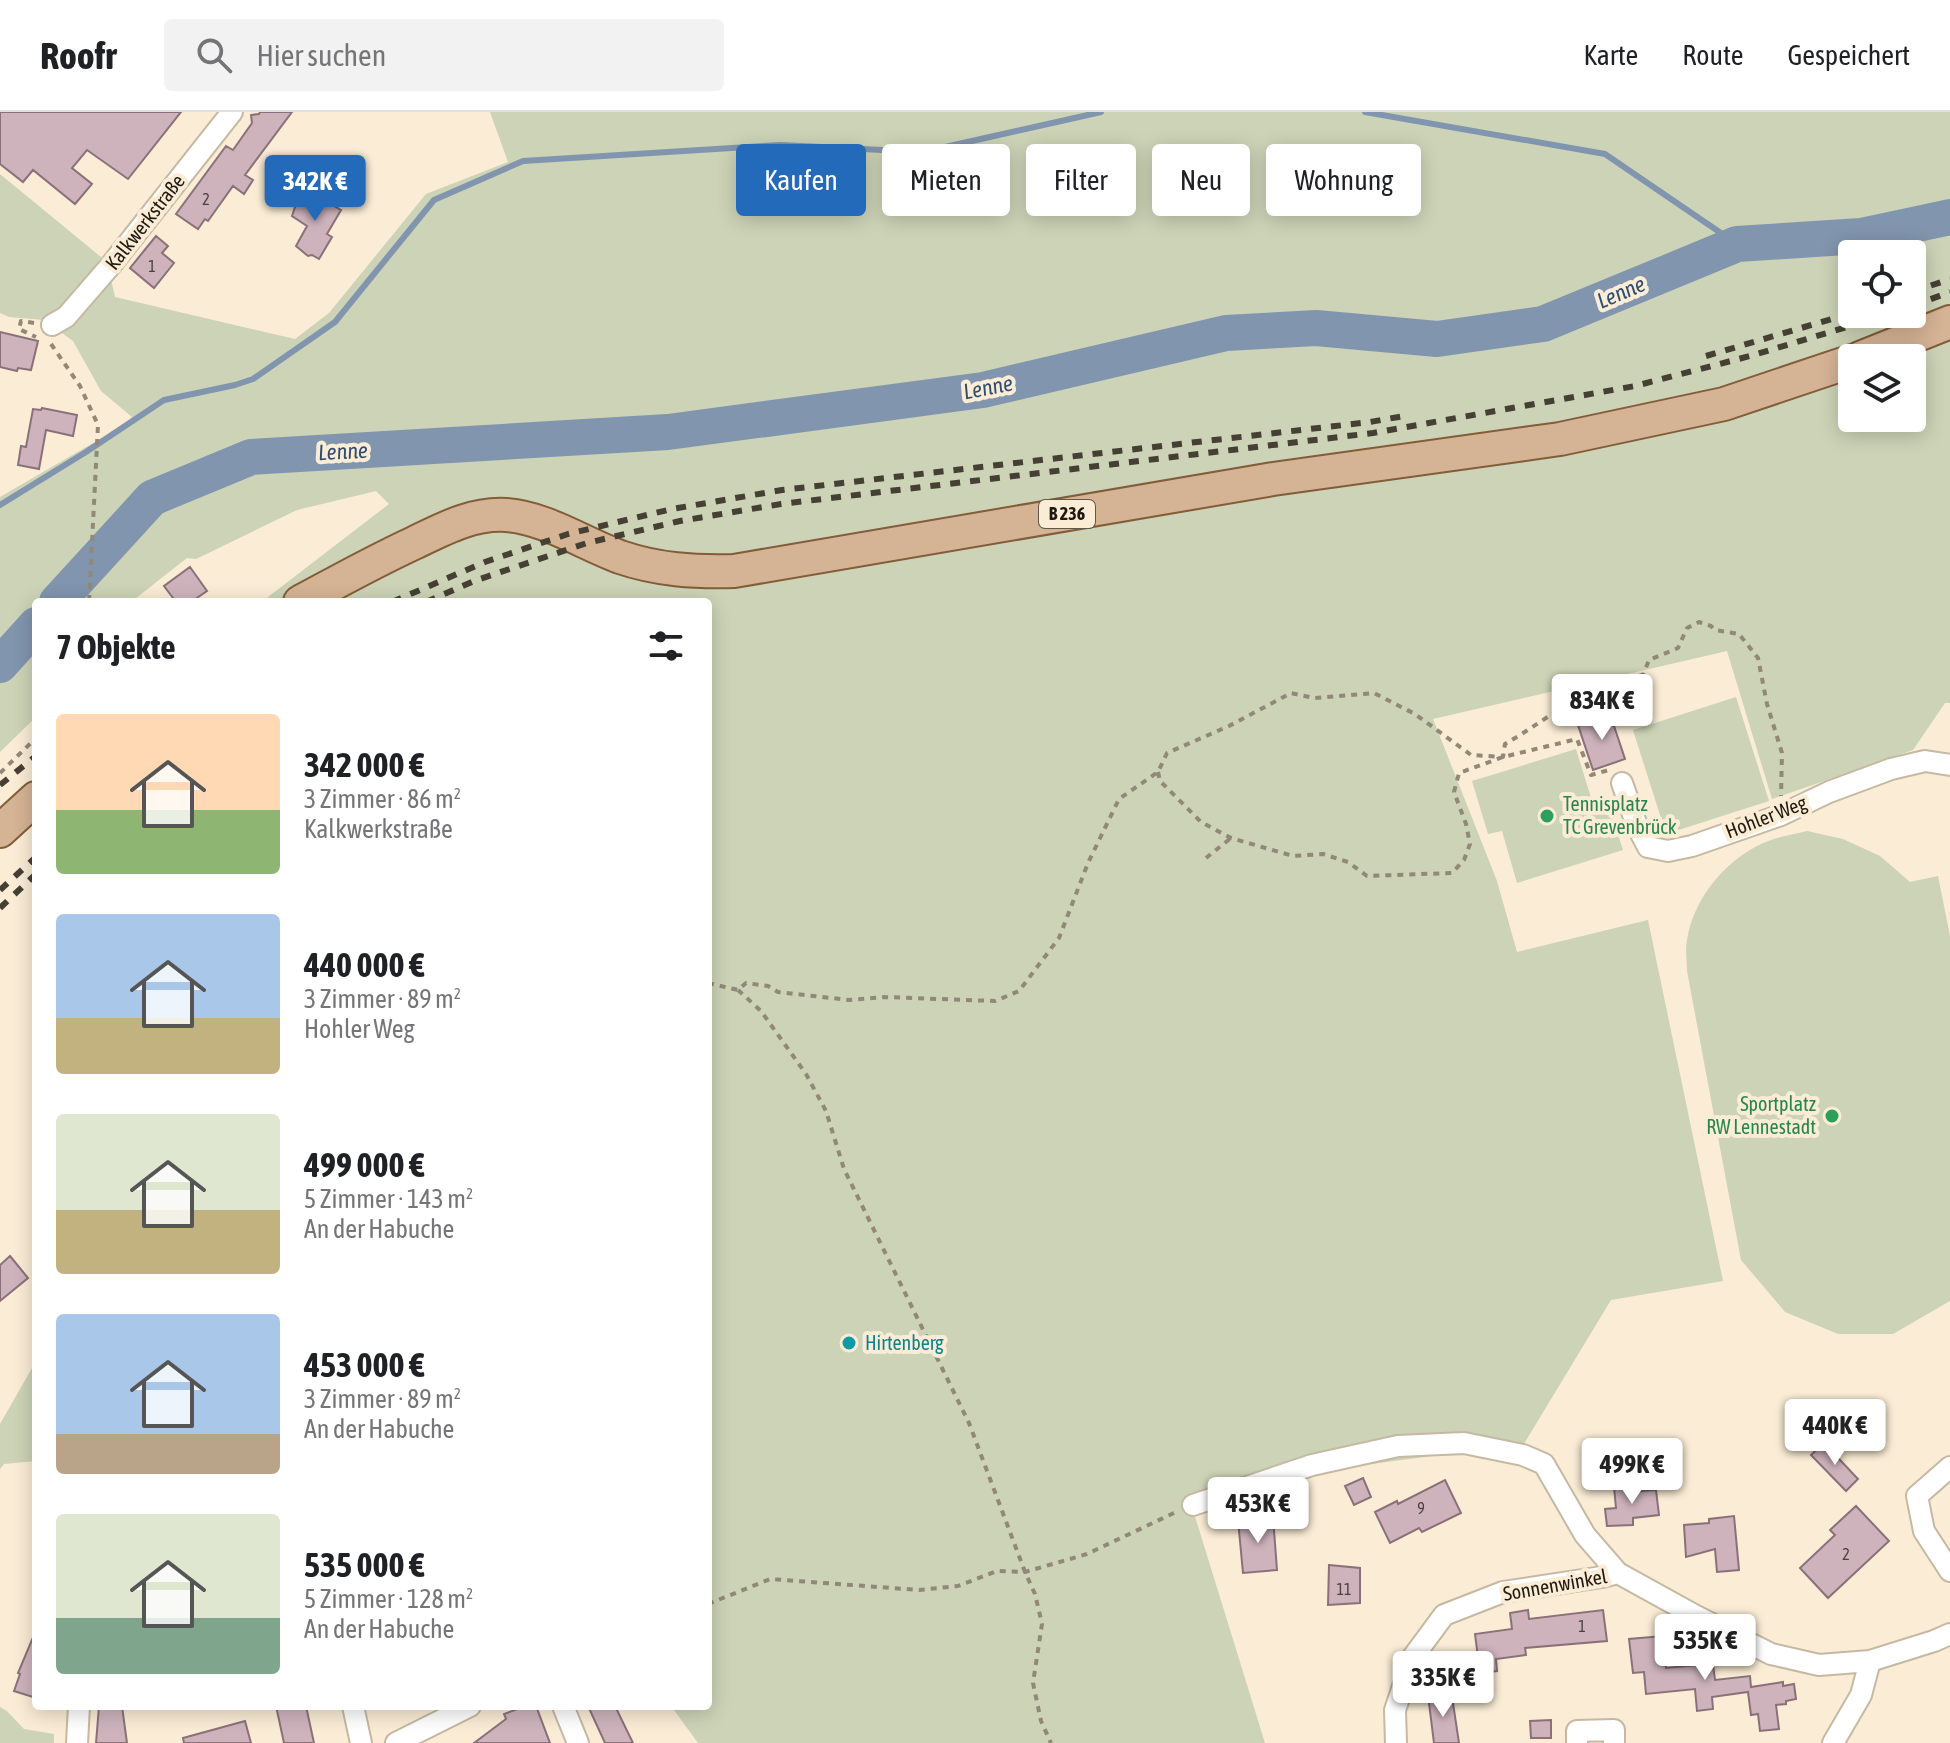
<!DOCTYPE html>
<html lang="de">
<meta charset="utf-8">
<style>
body{margin:0;font-family:"Asap Condensed",sans-serif;background:#f2f2f2;color:#202124;height:100vh;display:flex;flex-direction:column;font-size:30px;white-space:nowrap}
*{box-sizing:border-box;margin:0}
p{font-size:26px;color:#757577}
.icon{flex:none;width:44px;height:44px;fill:none;stroke:currentColor;stroke-width:2;stroke-linecap:round;stroke-linejoin:round}
.map{position:relative;flex:1;overflow:hidden}
.drawer{position:absolute;left:32px;top:486px;width:680px;height:1112px;display:flex;flex-direction:column;background:#fff;border-radius:8px;box-shadow:0 4px 20px #0003}
.drawer>*{flex:none}
.top-card{position:absolute;left:736px;top:32px;width:760px;height:72px;display:flex;gap:16px}
.controls{position:absolute;left:1838px;top:128px;display:grid;gap:16px}
.controls a{display:grid;place-items:center;width:88px;height:88px;border-radius:8px;background:#fff;box-shadow:0 4px 20px #0003;font-size:40px}
.price{position:absolute;translate:-50% -68px;padding:0 18px;border-radius:8px;background:#fff;color:#222;font-size:26px;line-height:52px;filter:drop-shadow(0 2px 4px #0008)}
.price::after{content:'';position:absolute;left:50%;top:48px;width:24px;height:18px;margin-left:-12px;background:inherit;clip-path:polygon(0 0,100% 0,50% 100%)}
.price.selected{background:#236aba;color:#fff}
ul{padding:0;list-style:none}
li{display:flex;align-items:center;gap:24px;height:200px;padding:0 24px}
li span{display:grid;place-items:center;flex:none;width:224px;height:160px;border-radius:8px;color:#555}
li>.icon{margin-inline-start:auto}
span .icon{width:96px;height:96px;fill:#fffc;stroke-width:1}
li b{font-size:34px}
h2{display:flex;justify-content:space-between;align-items:center;height:96px;padding:0 24px;font-size:34px}
.chip{padding:0 28px;border-radius:8px;background:#fff;box-shadow:0 4px 20px #0003;font-size:28px;line-height:72px}
.chip.selected{background:#236aba;color:#fff}
header{display:flex;align-items:center;gap:48px;box-sizing:border-box;height:112px;padding:0 40px;background:#fff;border-bottom:2px solid #e0e0e0}
header strong{font-size:38px}
nav{display:flex;gap:44px;margin-inline-start:auto;font-size:28px}
.search{width:560px;height:72px;background:#f2f2f2;display:flex;align-items:center;gap:20px;box-sizing:border-box;padding:0 28px;border-radius:8px;color:#757577;font-size:30px}
.map>svg:first-child{display:block}
.green{fill:#ccd3b6;fill-rule:evenodd}
.lines{fill:none;stroke-linecap:round;stroke-linejoin:round}
.stream{stroke:#8195ae;stroke-width:6}
.river{stroke:#8195ae;stroke-width:36}
.building{fill:#ceb3bc;stroke:#8a7179;stroke-width:2}
.street-casing{stroke:#c6b9a3;stroke-width:24}
.primary-casing{stroke:#835c39;stroke-width:36}
.path{stroke:#928878;stroke-width:4;stroke-dasharray:6 6;stroke-linecap:butt}
.street{stroke:#fff;stroke-width:20}
.primary{stroke:#d5b395;stroke-width:32}
.rail{stroke:#463f34;stroke-width:6;stroke-dasharray:10 10;stroke-linecap:butt}
.leisure-dot{fill:#2e9e5b;stroke:#faecd5;stroke-width:3}
.culture-dot{fill:#0f9aa8;stroke:#faecd5;stroke-width:3}
.labels{text-anchor:middle;stroke-width:8;stroke-linejoin:round;paint-order:stroke}
.number-label{font-size:16px;fill:#4a403c}
.shield{fill:#faecd5;stroke:#60584c;stroke-width:2}
.shield-label{font-size:18px;font-weight:bold;fill:#1e1911}
.street-label{font-size:20px;fill:#1e1911;stroke:#faecd5}
.leisure-label{font-size:20px;fill:#27864d;stroke:#faecd5;text-anchor:start}
.culture-label{font-size:20px;fill:#0d838f;stroke:#faecd5;text-anchor:start}
.water-label{font-size:22px;font-style:italic;fill:#2e4d72;stroke:#faecd5}
</style>
<header>
<strong>Roofr</strong>
<div class="search"><svg class="icon" aria-label="search" viewBox="0 0 24 24"><circle cx="10" cy="10" r="6"/><path d="M15 15l6 6"/></svg>Hier suchen</div>
<nav><a>Karte</a><a>Route</a><a>Gespeichert</a></nav>
</header>
<div class="map">
<svg width="1950" height="1631" viewBox="0 0 1950 1631">
<rect width="100%" height="100%" fill="#faecd5"/>
<path class="green" d="M 490,0 L 1950,0 L 1950,591 L 1945,591 L 1913,638 L 1772,687 L 1727,539 L 1433,607 L 1497,769 L 1517,840 L 1648,808 L 1723,1169 L 1611,1188 L 1513,1350 L 1463,1340 L 1318,1359 L 1193,1398 L 1265,1631 L 698,1631 L 671,1594 L 708,1594 L 708,490 L 271,490 L 268,485 L 389,392 L 376,379 L 297,398 L 196,447 L 187,446 L 131,490 L 36,490 L 36,605 L 0,640 L 0,385 L 124,313 L 132,305 L 101,279 L 73,229 L 44,208 L 9,205 L 0,201 L 0,62 L 107,150 L 115,185 L 295,227 L 329,201 L 426,82 L 508,50 ZM 1852,142 L 1912,142 L 1912,202 L 1852,202 ZM 1852,246 L 1912,246 L 1912,306 L 1852,306 Z
M 1736,585 L 1769,689 L 1666,722 L 1633,618 Z
M 1576,637 L 1592,689 L 1606,685 L 1623,738 L 1517,771 L 1502,719 L 1488,722 L 1472,669 Z
M 1807,719 L 1843,727 L 1880,744 L 1910,770 L 1938,764 L 1950,824 L 1950,1189 L 1893,1222 L 1838,1222 L 1785,1200 L 1741,1148 L 1687,859 C 1687,849 1685,838 1687,828 C 1694,784 1729,743 1771,728 C 1782,724 1795,722 1807,719 Z
M 36,1249 L 36,1349 L 4,1352 L 0,1357 L 0,1312 Z
M 0,1595 L 7,1599 L 24,1617 L 54,1622 L 54,1631 L 0,1631 Z"/>
<g class="lines">
<path class="stream" d="M 1365,0 L 1605,42 L 1737,132
M 0,393 L 86,340 L 164,288 L 235,273 L 253,267 L 335,210 L 434,88 L 523,49 L 780,33 L 923,40 L 1101,0"/>
<path class="river" d="M 57,490 L 152,386 L 251,345 L 668,320 L 983,278 L 1226,221 L 1316,216 L 1437,227 L 1543,212 L 1737,132 L 1861,124 L 1950,105
M 0,553 L 36,513"/>
</g>
<path class="building" d="M 0,0 L 181,0 L 128,67 L 87,38 L 72,56 L 92,72 L 75,92 L 33,58 L 23,70 L 0,52 Z
M 260,0 L 292,0 L 245,63 L 253,68 L 244,82 L 233,74 L 208,109 L 205,107 L 198,117 L 176,102 L 226,34 L 233,38 L 252,11 L 251,3 L 259,2 Z
M 307,78 L 341,98 L 327,122 L 332,125 L 319,147 L 312,143 L 308,144 L 296,134 L 307,114 L 292,104 L 297,89 L 300,90 Z
M 156,124 L 168,134 L 162,141 L 174,151 L 154,176 L 130,156 Z
M 0,220 L 38,229 L 31,258 L 18,256 L 17,259 L 0,255 Z
M 42,296 L 77,303 L 73,324 L 46,318 L 39,357 L 18,353 L 21,334 L 26,335 L 33,297 L 41,298 Z
M 190,455 L 207,479 L 191,490 L 176,490 L 164,474 Z
M 1610,602 L 1625,647 L 1593,658 L 1578,613 Z
M 10,1144 L 28,1166 L 0,1189 L 0,1153 Z
M 1824,1331 L 1858,1367 L 1846,1379 L 1811,1343 Z
M 1363,1366 L 1371,1385 L 1354,1393 L 1345,1374 Z
M 1445,1368 L 1461,1401 L 1422,1420 L 1419,1416 L 1390,1431 L 1375,1400 L 1397,1389 L 1398,1392 Z
M 1630,1374 L 1630,1380 L 1656,1378 L 1659,1403 L 1633,1406 L 1633,1413 L 1607,1414 L 1605,1397 L 1616,1396 L 1614,1375 Z
M 1856,1394 L 1889,1429 L 1828,1486 L 1800,1456 L 1835,1423 L 1830,1418 Z
M 1734,1404 L 1739,1458 L 1717,1460 L 1715,1437 L 1686,1445 L 1684,1413 L 1709,1411 L 1709,1407 Z
M 1273,1405 L 1277,1458 L 1243,1461 L 1238,1408 Z
M 1329,1453 L 1360,1456 L 1360,1491 L 1328,1493 Z
M 1528,1498 L 1529,1507 L 1603,1498 L 1607,1529 L 1525,1536 L 1526,1543 L 1496,1547 L 1497,1559 L 1480,1561 L 1475,1522 L 1512,1517 L 1510,1501 Z
M 34,1523 L 36,1523 L 36,1586 L 14,1579 L 20,1562 L 18,1561 Z
M 1663,1524 L 1666,1556 L 1697,1553 L 1696,1546 L 1712,1545 L 1715,1568 L 1750,1564 L 1751,1575 L 1783,1570 L 1783,1574 L 1794,1572 L 1796,1587 L 1786,1589 L 1786,1592 L 1776,1593 L 1779,1617 L 1760,1619 L 1758,1602 L 1751,1603 L 1748,1580 L 1712,1585 L 1713,1597 L 1697,1599 L 1695,1577 L 1646,1582 L 1644,1560 L 1633,1561 L 1629,1527 Z
M 1447,1580 L 1449,1591 L 1453,1591 L 1459,1631 L 1434,1631 L 1428,1583 Z
M 99,1594 L 122,1594 L 127,1631 L 96,1631 Z
M 276,1594 L 306,1594 L 314,1631 L 284,1631 Z
M 526,1594 L 536,1594 L 550,1631 L 474,1631 L 506,1607 L 504,1602 Z
M 588,1594 L 615,1594 L 633,1631 L 605,1631 Z
M 1551,1608 L 1551,1626 L 1531,1626 L 1530,1609 Z
M 245,1609 L 251,1631 L 184,1631 L 183,1626 Z"/>
<g class="lines">
<defs>
<path id="street" d="M 52,213 L 66,205 L 111,153 L 232,0
M 1622,671 L 1637,714 L 1648,735 L 1668,739 L 1692,734 L 1781,703 L 1829,680 L 1891,657 L 1925,649 L 1950,653
M 1950,1355 L 1917,1384 L 1924,1419 L 1950,1459
M 1193,1393 L 1312,1353 L 1398,1334 L 1464,1331 L 1523,1343 L 1544,1352 L 1585,1423 L 1618,1461 L 1696,1504 L 1771,1542 L 1819,1553 L 1870,1549 L 1934,1529 L 1950,1522
M 353,1594 L 361,1631
M 563,1594 L 578,1631
M 77,1631 L 79,1594
M 396,1631 L 470,1594
M 1396,1631 L 1395,1598 L 1413,1545 L 1444,1503 L 1503,1480 L 1602,1465 L 1618,1461
M 1577,1631 L 1577,1619 L 1614,1618 L 1614,1631
M 1833,1631 L 1861,1583 L 1870,1549"/>
<path id="primary" d="M 1860,246 L 1950,210
M 300,490 C 337,470 375,449 414,431 C 443,417 472,401 506,403 C 546,406 582,431 620,445 C 658,458 694,460 734,459 L 1273,367 L 1560,327 L 1724,292 L 1852,249
M 0,719 L 36,686"/>
</defs>
<use href="#street" class="street-casing"/>
<use href="#primary" class="primary-casing"/>
<path class="path" d="M 34,211 L 21,209 L 19,217 L 36,225
M 51,232 L 80,274 L 98,313 L 89,490
M 1158,660 L 1160,669 L 1201,710 L 1231,726 L 1293,744 L 1323,742 L 1348,750 L 1367,764 L 1452,761 L 1464,748 L 1470,732 L 1466,712 L 1454,680 L 1459,661 L 1503,645 L 1577,627 L 1591,663 L 1609,658
M 0,661 L 36,626
M 1206,746 L 1231,726
M 708,871 L 738,878 L 746,871 L 768,874 L 778,880 L 849,888 L 884,885 L 995,889 L 1019,879 L 1059,826 L 1088,751 L 1119,687 L 1158,660 L 1167,641 L 1229,614 L 1291,581 L 1314,586 L 1374,581 L 1415,602 L 1471,643 L 1503,645 L 1505,632 C 1540,612 1574,584 1611,569 C 1621,565 1632,565 1643,563 L 1649,548 L 1678,536 L 1687,516 L 1699,510 L 1711,514 L 1715,518 L 1739,522 L 1758,546 L 1767,592 L 1782,641 L 1781,684
M 738,878 L 761,899 L 806,962 L 826,999 L 844,1057 L 969,1311 L 1025,1460 L 1035,1482 L 1042,1512 L 1033,1571 L 1041,1609 L 1051,1631
M 708,1492 L 770,1467 L 919,1478 L 958,1474 L 997,1459 L 1025,1460 L 1087,1442 L 1176,1400"/>
<use href="#street" class="street"/>
<use href="#primary" class="primary"/>
<path class="rail" d="M 1912,180 L 1950,167
M 1912,194 L 1950,180
M 1706,244 L 1852,201
M 392,490 L 485,450 L 568,422 L 672,397 L 782,378 L 1370,310 L 1404,304
M 426,490 L 474,469 L 587,431 L 680,409 L 781,392 L 1373,321 L 1635,274 L 1750,244 L 1890,202
M 0,673 L 36,644
M 0,778 L 36,745
M 0,796 L 36,762"/>
</g>
<g class="leisure-dot">
<circle cx="1547" cy="704" r="8"/>
<circle cx="1832" cy="1004" r="8"/>
</g>
<circle class="culture-dot" cx="849" cy="1231" r="8"/>
<g class="labels">
<g class="number-label">
<text x="206" y="93">2</text>
<text x="152" y="160">1</text>
<text x="1421" y="1402">9</text>
<text x="1846" y="1448">2</text>
<text x="1344" y="1483">11</text>
<text x="1582" y="1520">1</text>
</g>
<rect class="shield" x="1039" y="388" width="56" height="28" rx="6"/>
<g class="shield-label">
<text x="1067" y="408">B 236</text>
</g>
<g class="street-label">
<text transform="translate(145 110) rotate(-52)" y="7">Kalkwerkstraße</text>
<text transform="translate(1766 705) rotate(-21)" y="7">Hohler Weg</text>
<text transform="translate(1555 1473) rotate(-10)" y="7">Sonnenwinkel</text>
</g>
<g class="leisure-label">
<text x="1563" y="699">Tennisplatz<tspan x="1563" dy="23">TC Grevenbrück</tspan></text>
<text x="1816" y="999" text-anchor="end">Sportplatz<tspan x="1816" dy="23">RW Lennestadt</tspan></text>
</g>
<g class="culture-label">
<text x="865" y="1238">Hirtenberg</text>
</g>
<g class="water-label">
<text transform="translate(1621 180) rotate(-23)" y="8">Lenne</text>
<text transform="translate(988 275) rotate(-11)" y="8">Lenne</text>
<text transform="translate(343 339) rotate(-3)" y="8">Lenne</text>
</g>
</g>
</svg>
<div class="controls">
<a><svg class="icon" aria-label="locate" viewBox="0 0 24 24"><circle cx="12" cy="12" r="6"/><path d="M12 2v4M12 18v4M2 12h4M18 12h4"/></svg></a>
<a><svg class="icon" aria-label="layers" viewBox="0 0 24 24"><path d="M12 4l9 5-9 5-9-5zM3 14l9 5 9-5"/></svg></a>
</div>
<b class="price selected" style="left:315px;top:111px">342K €</b>
<b class="price" style="left:1602px;top:630px">834K €</b>
<b class="price" style="left:1835px;top:1355px">440K €</b>
<b class="price" style="left:1632px;top:1394px">499K €</b>
<b class="price" style="left:1258px;top:1433px">453K €</b>
<b class="price" style="left:1705px;top:1570px">535K €</b>
<b class="price" style="left:1443px;top:1607px">335K €</b>
<div class="top-card">
<a class="chip selected">Kaufen</a>
<a class="chip">Mieten</a>
<a class="chip">Filter</a>
<a class="chip">Neu</a>
<a class="chip">Wohnung</a>
</div>
<section class="drawer">
<h2>7 Objekte<svg class="icon" aria-label="filters" viewBox="0 0 24 24"><path d="M4 7h16M4 17h16"/><circle cx="9" cy="7" r="2"/><circle cx="15" cy="17" r="2"/></svg></h2>
<ul>
<li><span style="background:linear-gradient(#ffd9b3 60%,#8fb573 0)"><svg class="icon" aria-label="home" viewBox="0 0 24 24"><path d="M3 11l9-7 9 7M6 9v11h12V9"/></svg></span><div><b>342 000 €</b><p>3 Zimmer · 86 m²</p><p>Kalkwerkstraße</p></div></li>
<li><span style="background:linear-gradient(#a9c7e8 65%,#c2b280 0)"><svg class="icon" aria-label="home" viewBox="0 0 24 24"><path d="M3 11l9-7 9 7M6 9v11h12V9"/></svg></span><div><b>440 000 €</b><p>3 Zimmer · 89 m²</p><p>Hohler Weg</p></div></li>
<li><span style="background:linear-gradient(#dfe7d0 60%,#c2b280 0)"><svg class="icon" aria-label="home" viewBox="0 0 24 24"><path d="M3 11l9-7 9 7M6 9v11h12V9"/></svg></span><div><b>499 000 €</b><p>5 Zimmer · 143 m²</p><p>An der Habuche</p></div></li>
<li><span style="background:linear-gradient(#a9c7e8 75%,#b9a48a 0)"><svg class="icon" aria-label="home" viewBox="0 0 24 24"><path d="M3 11l9-7 9 7M6 9v11h12V9"/></svg></span><div><b>453 000 €</b><p>3 Zimmer · 89 m²</p><p>An der Habuche</p></div></li>
<li><span style="background:linear-gradient(#dfe7d0 65%,#7fa58c 0)"><svg class="icon" aria-label="home" viewBox="0 0 24 24"><path d="M3 11l9-7 9 7M6 9v11h12V9"/></svg></span><div><b>535 000 €</b><p>5 Zimmer · 128 m²</p><p>An der Habuche</p></div></li>
</ul>
</section>
</div>
